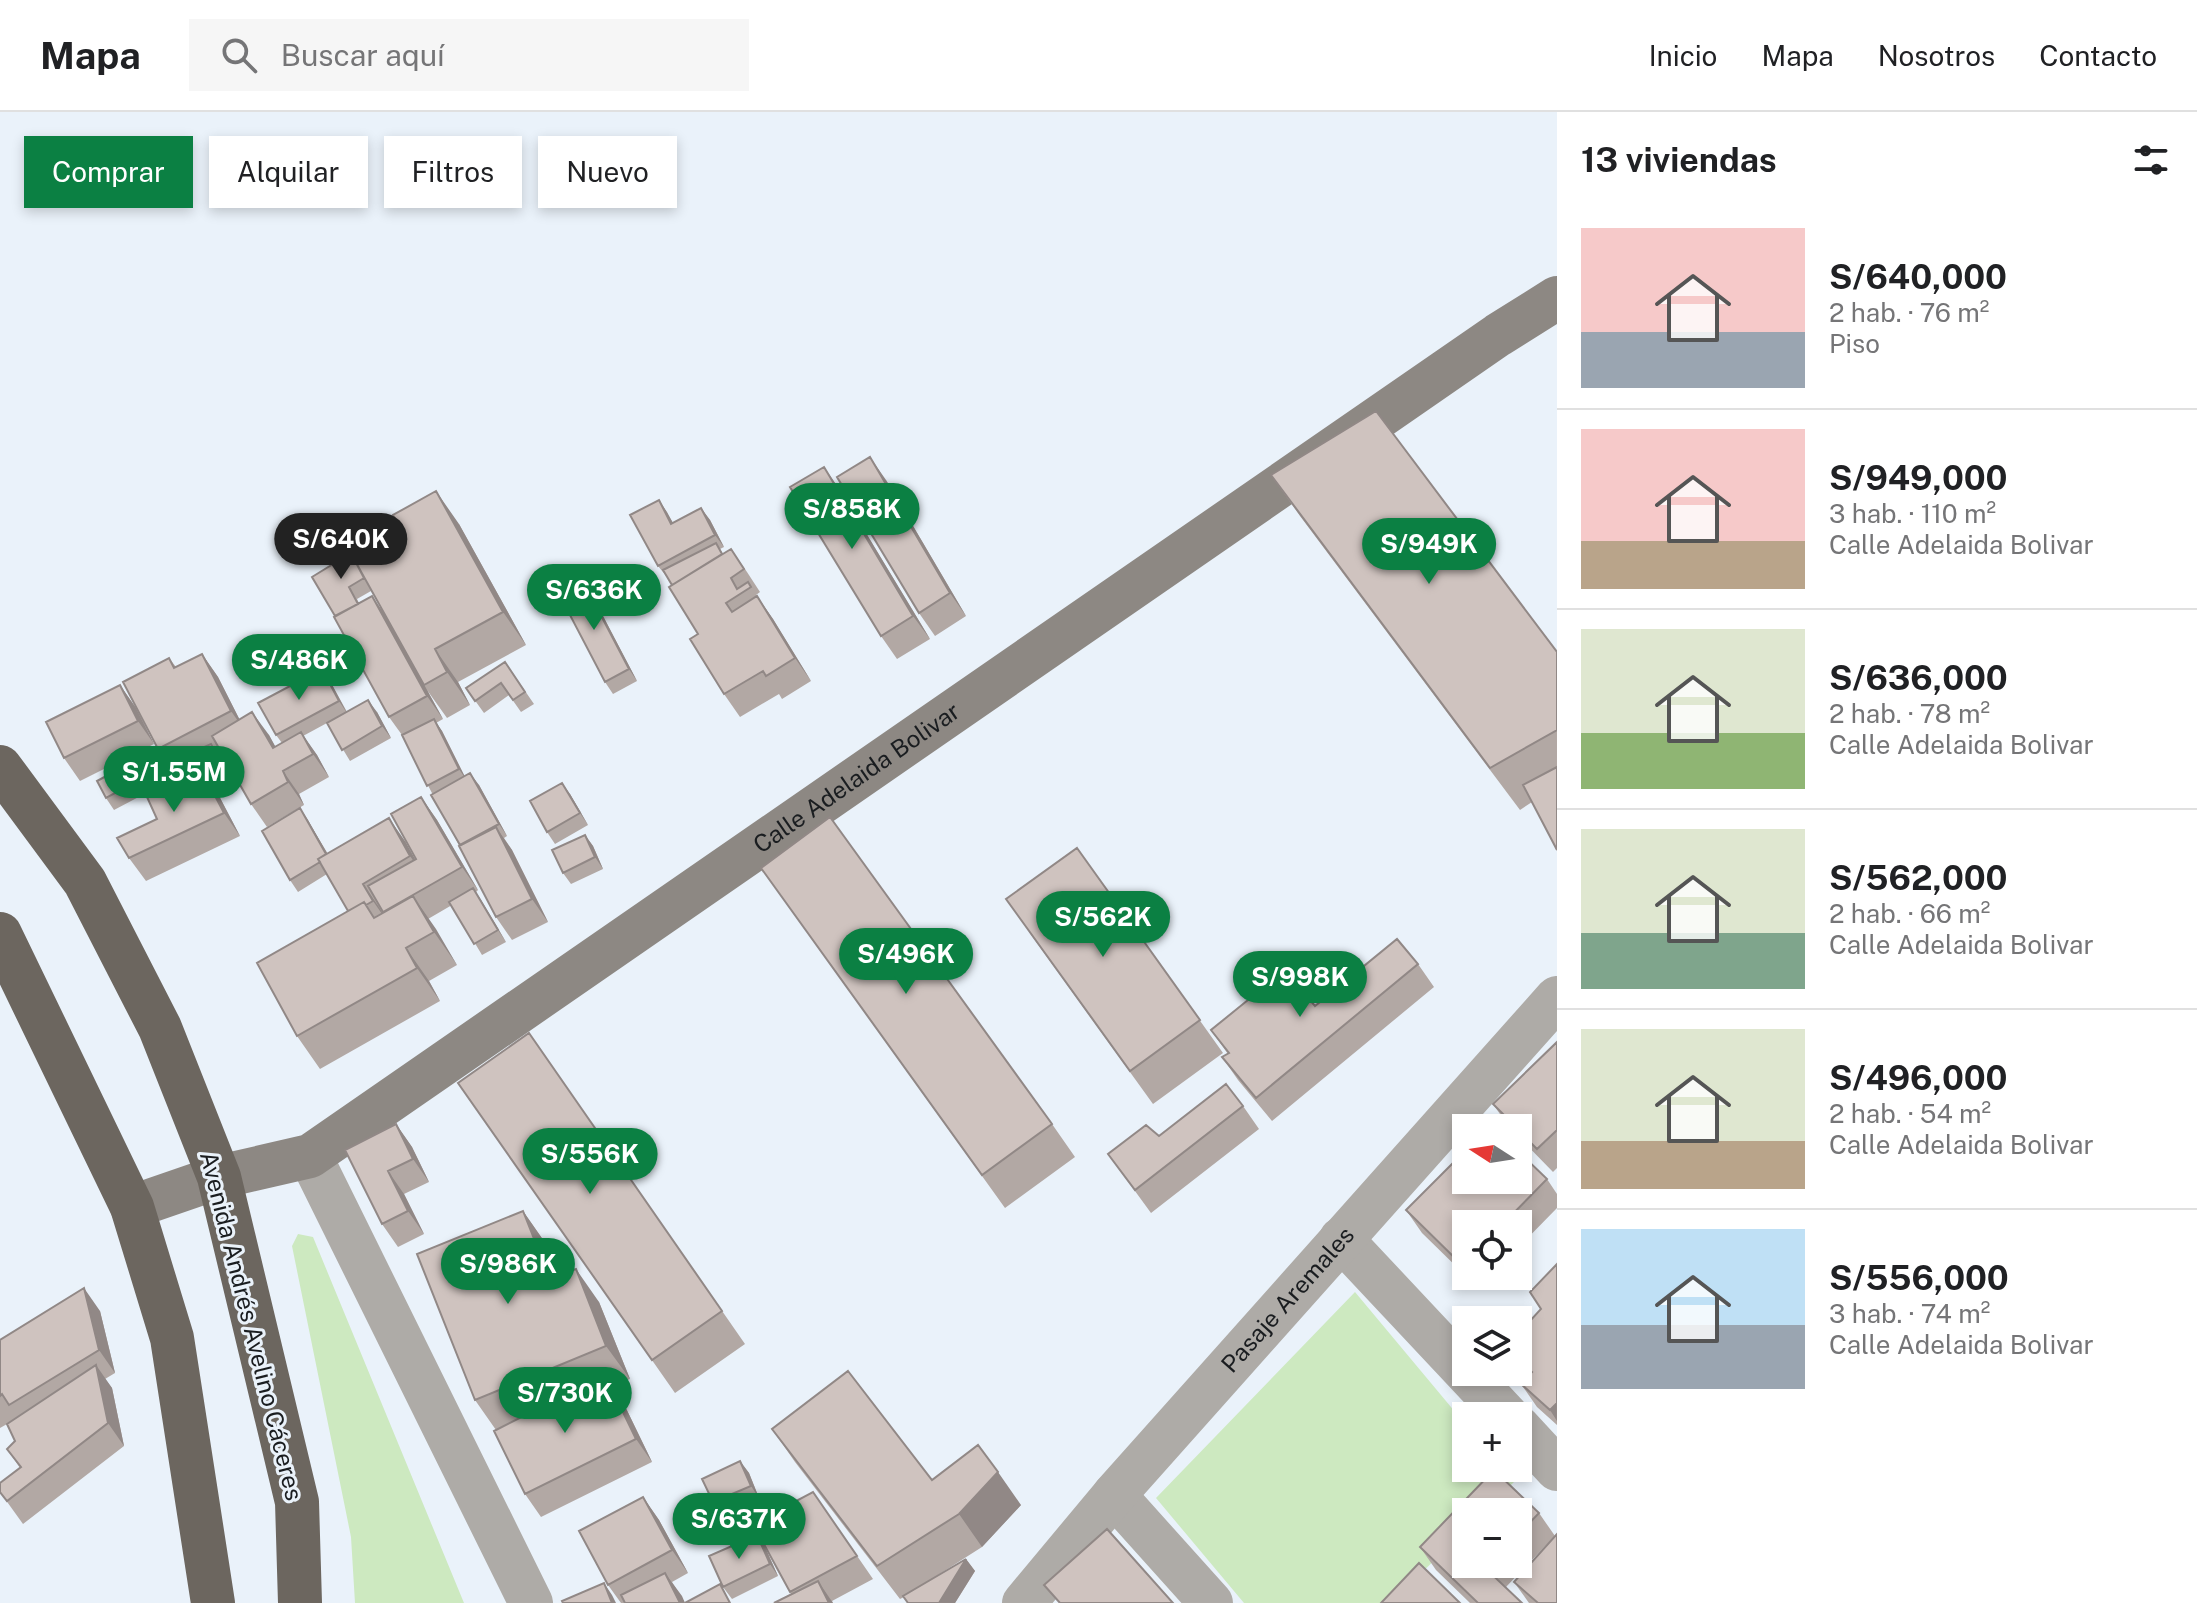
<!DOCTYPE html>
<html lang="es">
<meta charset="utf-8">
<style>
body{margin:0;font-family:"Public Sans",sans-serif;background:#f6f6f6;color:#202124;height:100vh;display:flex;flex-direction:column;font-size:30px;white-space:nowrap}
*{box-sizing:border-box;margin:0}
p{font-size:26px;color:#757577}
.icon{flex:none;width:44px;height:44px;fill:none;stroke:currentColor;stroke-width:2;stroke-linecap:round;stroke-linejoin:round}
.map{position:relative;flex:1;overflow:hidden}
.details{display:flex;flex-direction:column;background:#fff;width:640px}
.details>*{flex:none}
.hud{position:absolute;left:24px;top:24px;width:760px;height:72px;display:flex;gap:16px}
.needle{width:52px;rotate:282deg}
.controls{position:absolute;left:1452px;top:1002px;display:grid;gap:16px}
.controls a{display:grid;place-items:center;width:80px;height:80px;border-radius:0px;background:#fff;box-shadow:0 4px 12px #0003;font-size:40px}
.price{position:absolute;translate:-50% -68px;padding:0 18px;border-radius:28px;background:#0b8043;color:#fff;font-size:26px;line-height:52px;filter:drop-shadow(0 2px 4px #0008)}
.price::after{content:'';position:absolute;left:50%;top:48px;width:24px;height:18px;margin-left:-12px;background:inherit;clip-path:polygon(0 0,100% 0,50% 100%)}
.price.current{background:#222;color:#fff}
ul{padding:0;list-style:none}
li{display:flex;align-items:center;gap:24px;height:200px;padding:0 24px}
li+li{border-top:2px solid #e0e0e0}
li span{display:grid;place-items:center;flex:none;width:224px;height:160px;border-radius:0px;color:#555}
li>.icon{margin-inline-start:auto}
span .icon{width:96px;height:96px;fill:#fffc;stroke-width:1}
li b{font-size:34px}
h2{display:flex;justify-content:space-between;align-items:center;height:96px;padding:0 24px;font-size:34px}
.pill{padding:0 28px;border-radius:0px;background:#fff;box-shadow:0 4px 12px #0003;font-size:28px;line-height:72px}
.pill.current{background:#0b8043;color:#fff}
header{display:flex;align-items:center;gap:48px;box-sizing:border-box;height:112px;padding:0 40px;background:#fff;border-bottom:2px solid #e0e0e0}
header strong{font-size:38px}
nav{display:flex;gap:44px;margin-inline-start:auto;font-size:28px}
.search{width:560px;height:72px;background:#f6f6f6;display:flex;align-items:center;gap:20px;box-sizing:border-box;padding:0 28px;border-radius:0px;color:#757577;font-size:30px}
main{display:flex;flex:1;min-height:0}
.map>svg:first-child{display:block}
.green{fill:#cde9c0}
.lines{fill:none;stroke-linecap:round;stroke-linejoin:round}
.minor{stroke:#aeaba7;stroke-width:44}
.secondary{stroke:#8d8883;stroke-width:44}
.trunk{stroke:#6c665f;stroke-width:44}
.wall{fill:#b2a8a4;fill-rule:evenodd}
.shaded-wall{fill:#918886}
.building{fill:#cfc3bf;stroke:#918886;stroke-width:2}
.labels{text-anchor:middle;stroke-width:6;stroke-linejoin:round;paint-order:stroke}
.street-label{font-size:24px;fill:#1a1d20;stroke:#eaf2fa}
</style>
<header>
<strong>Mapa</strong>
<div class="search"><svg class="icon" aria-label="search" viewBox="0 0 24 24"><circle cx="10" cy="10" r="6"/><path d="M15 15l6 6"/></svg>Buscar aquí</div>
<nav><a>Inicio</a><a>Mapa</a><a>Nosotros</a><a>Contacto</a></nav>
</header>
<main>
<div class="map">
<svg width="1557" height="1491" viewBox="0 0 1557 1491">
<rect width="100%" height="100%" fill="#eaf2fa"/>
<path class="green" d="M 298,1122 L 313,1125 L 464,1491 L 355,1491 L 351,1425 L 292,1134 Z
M 1355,1180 L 1466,1313 L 1466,1356 L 1502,1356 L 1514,1370 L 1484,1400 L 1466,1400 L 1466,1417 L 1391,1491 L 1244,1491 L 1156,1386 Z"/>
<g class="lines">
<g class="minor">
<path d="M 310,1044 L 531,1491"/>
<path d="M 1341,1127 L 1507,1304"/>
<path d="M 1518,1315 L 1557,1357"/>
<path d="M 1114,1383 L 1211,1491"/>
<path id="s1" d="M 1024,1491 L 1114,1383 L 1557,886"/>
</g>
<path class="secondary" id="s2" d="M 132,1095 L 219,1065 L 310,1044 L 1498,223 L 1557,186"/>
<path class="trunk" d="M 0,655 L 85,770 L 160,916 L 219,1065 L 297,1390 L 300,1491
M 0,822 L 132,1095 L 172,1226 L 213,1491"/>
</g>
<path class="wall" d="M 1271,363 L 1557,540 L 1557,738 L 1532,690 L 1520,698 L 1300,404 Z
M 886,368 L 966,504 L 935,524 L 919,501 Z
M 840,378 L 930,527 L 897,547 L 881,524 Z
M 659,388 L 673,411 L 701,396 L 710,408 L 724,435 L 720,437 L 723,442 L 731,437 L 747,460 L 760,480 L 756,483 L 773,507 L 811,569 L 782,587 L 779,582 L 740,605 L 724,582 L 698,522 L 667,465 L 658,454 Z
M 459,412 L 526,533 L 458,570 L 470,593 L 447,606 L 427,578 L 443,607 L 436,611 L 442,619 L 465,665 L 479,673 L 507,724 L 504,726 L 512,738 L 548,810 L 512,828 L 496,805 L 402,623 L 389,605 L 335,504 L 312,465 L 374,437 ZM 371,479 L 382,497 L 359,491 L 357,487 Z
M 592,483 L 637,569 L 613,582 L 605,570 Z
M 202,542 L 218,565 L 239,607 L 269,623 L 275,635 L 282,631 L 276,623 L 330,569 L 347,600 L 377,600 L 391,626 L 350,649 L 327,611 L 303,624 L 317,643 L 329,665 L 299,682 L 304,693 L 267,715 L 251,692 L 219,637 L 216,639 L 220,644 L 228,664 L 210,671 L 218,682 L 240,724 L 146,769 L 129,746 L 157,707 L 196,662 L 191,651 L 174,660 L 158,637 L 169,546 L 176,555 Z
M 505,550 L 534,592 L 521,600 L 509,583 L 484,601 L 466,576 Z
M 120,573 L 136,596 L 154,632 L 80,669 L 64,646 Z
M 141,662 L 150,679 L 114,698 L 106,686 Z
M 570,682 L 588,713 L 555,732 L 547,720 Z
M 421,685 L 437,708 L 478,778 L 476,780 L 506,830 L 482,843 L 452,793 L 428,807 L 457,853 L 429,869 L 440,889 L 320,957 L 297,924 L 348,799 L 327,762 L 298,780 L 290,768 L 300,696 L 328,742 L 405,729 L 415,747 L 416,747 Z
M 585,723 L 593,734 L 603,757 L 571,772 L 563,761 Z
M 1077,736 L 1223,941 L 1153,992 L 1029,820 Z
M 761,756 L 1052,1012 L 1075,1045 L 1005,1096 Z
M 1418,852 L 1434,875 L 1272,1009 L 1238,968 L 1222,945 L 1228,942 L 1211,918 L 1315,894 Z
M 529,921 L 745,1232 L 675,1281 L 458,971 Z
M 1557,930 L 1557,1056 L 1553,1060 L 1518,1024 L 1518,1016 L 1510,1016 L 1509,1015 L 1493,992 Z
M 1243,994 L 1259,1017 L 1151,1101 L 1108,1042 Z
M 396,1012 L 412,1035 L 429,1070 L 404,1082 L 424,1122 L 398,1135 L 382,1112 Z
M 1547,1067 L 1557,1082 L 1557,1096 L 1518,1136 L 1518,1112 L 1466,1112 L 1466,1164 L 1422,1121 L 1406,1098 Z
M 523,1099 L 546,1132 L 559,1163 L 599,1190 L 630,1267 L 613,1274 L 621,1286 L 652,1350 L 541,1405 L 525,1382 L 496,1318 L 475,1288 Z
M 1557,1152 L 1557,1313 L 1537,1295 L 1521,1272 L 1528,1265 L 1518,1254 L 1518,1222 L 1541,1197 Z
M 1466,1164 L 1490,1164 L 1478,1176 Z
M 100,1199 L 115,1261 L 105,1267 L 112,1276 L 124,1334 L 23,1412 L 0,1380 L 20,1356 L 7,1337 L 15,1329 L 16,1307 L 0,1316 L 0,1228 Z
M 772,1317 L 932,1368 L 1021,1393 L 982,1435 L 927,1470 L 966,1447 L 975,1459 L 955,1491 L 908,1491 L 904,1485 L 900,1487 L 795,1350 Z
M 740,1349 L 749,1361 L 759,1386 L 721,1402 L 713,1390 Z
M 1494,1358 L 1539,1401 L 1555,1424 L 1557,1422 L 1557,1491 L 1529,1491 L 1514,1470 L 1551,1428 L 1506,1475 L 1493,1463 L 1522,1491 L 1470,1491 L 1436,1458 L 1420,1435 ZM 1466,1400 L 1518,1400 L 1518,1452 L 1466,1452 Z
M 813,1380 L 873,1467 L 832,1489 L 833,1491 L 791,1482 L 753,1412 Z
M 643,1385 L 659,1408 L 688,1461 L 672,1470 L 685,1491 L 621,1491 L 608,1473 Z
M 757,1423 L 765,1435 L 778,1464 L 732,1487 L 723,1475 Z"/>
<path class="shaded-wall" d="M 870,345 L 886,368 L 966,504 L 950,481 Z
M 824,355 L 840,378 L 930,527 L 913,504 Z
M 436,379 L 459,412 L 526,533 L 503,500 Z
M 659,388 L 667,400 L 680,424 L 671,412 Z
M 701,396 L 710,408 L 724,435 L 715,423 Z
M 584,471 L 592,483 L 637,569 L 629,557 Z
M 372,484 L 388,507 L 443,607 L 427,584 Z
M 757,484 L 773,507 L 811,569 L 795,546 Z
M 435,537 L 458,570 L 470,593 L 447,560 Z
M 202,542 L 218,565 L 247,622 L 231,599 Z
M 322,557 L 330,569 L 347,601 L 339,589 Z
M 120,573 L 136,596 L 154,632 L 138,609 Z
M 368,588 L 377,600 L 391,626 L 382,614 Z
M 252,600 L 269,623 L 289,659 L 273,636 Z
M 434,607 L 442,619 L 467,669 L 459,657 Z
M 301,620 L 317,643 L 329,665 L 313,642 Z
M 211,632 L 220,644 L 228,664 L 220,652 Z
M 132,650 L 141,662 L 150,679 L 141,667 Z
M 202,659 L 218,682 L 240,724 L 224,701 Z
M 283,659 L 299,682 L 304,693 L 288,670 Z
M 470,661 L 479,673 L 507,724 L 499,712 Z
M 562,671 L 570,682 L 588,713 L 580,701 Z
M 421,685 L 437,708 L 478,778 L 462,755 Z
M 300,696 L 308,708 L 336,757 L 328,745 Z
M 389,706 L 405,729 L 426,767 L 410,744 Z
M 496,715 L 512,738 L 548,810 L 532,787 Z
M 585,723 L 593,734 L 603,757 L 595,745 Z
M 363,772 L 379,795 L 389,812 L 373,789 Z
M 473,776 L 481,788 L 506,830 L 498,818 Z
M 413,784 L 436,817 L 457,853 L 434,820 Z
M 406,836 L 429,869 L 440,889 L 417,856 Z
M 396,1012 L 412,1035 L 429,1070 L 413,1047 Z
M 388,1059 L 404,1082 L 424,1122 L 408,1099 Z
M 523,1099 L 546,1132 L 574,1200 L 550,1167 Z
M 576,1157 L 599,1190 L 630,1267 L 606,1234 Z
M 84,1176 L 100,1199 L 115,1261 L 99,1238 Z
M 96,1253 L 112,1276 L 124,1334 L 108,1311 Z
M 605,1263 L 621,1286 L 652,1350 L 636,1327 Z
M 1557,1291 L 1557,1309 L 1550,1298 Z
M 740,1349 L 749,1361 L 759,1386 L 751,1374 Z
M 998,1360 L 1021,1393 L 982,1435 L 959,1402 Z
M 643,1385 L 659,1408 L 688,1461 L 672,1438 Z
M 757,1423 L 765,1435 L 778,1464 L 770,1452 Z
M 966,1447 L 975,1459 L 955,1491 L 939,1491 Z
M 665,1461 L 682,1484 L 685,1491 L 680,1491 Z
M 818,1469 L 833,1491 L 829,1491 Z
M 604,1471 L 612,1483 L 616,1491 L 612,1491 Z"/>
<path class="building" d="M 1376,299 L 1557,540 L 1557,618 L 1490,656 L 1271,363 Z
M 870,345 L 950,481 L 919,501 L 837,365 Z
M 824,355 L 913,504 L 881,524 L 790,375 Z
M 436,379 L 503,500 L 435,537 L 447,560 L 424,573 L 354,447 L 402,421 L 393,403 Z
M 659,388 L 671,412 L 701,396 L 715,423 L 658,454 L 630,403 Z
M 369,430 L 373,437 L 354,447 L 364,466 L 349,475 L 358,492 L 335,504 L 312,465 Z
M 716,431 L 722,442 L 672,473 L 663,458 Z
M 731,437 L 744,457 L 731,466 L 737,477 L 748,470 L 751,475 L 726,491 L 732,500 L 757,484 L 795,546 L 766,564 L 763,559 L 724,582 L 690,527 L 698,522 L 669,475 Z
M 584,471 L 629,557 L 605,570 L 560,484 Z
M 372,484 L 427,584 L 389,605 L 334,505 Z
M 202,542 L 231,599 L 158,637 L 123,570 L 169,546 L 174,556 Z
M 505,550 L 525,580 L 513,588 L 501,571 L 475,589 L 466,576 Z
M 322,557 L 339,589 L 276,623 L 258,591 Z
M 120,573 L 138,609 L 64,646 L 46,610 Z
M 368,588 L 382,614 L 342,638 L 327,611 Z
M 252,600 L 273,636 L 301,620 L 313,642 L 283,659 L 288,670 L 251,692 L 212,624 Z
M 434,607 L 459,657 L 427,674 L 402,623 Z
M 211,632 L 220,652 L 196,662 L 188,642 Z
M 132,650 L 141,667 L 106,686 L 97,669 Z
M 1557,655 L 1557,738 L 1523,673 Z
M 202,659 L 224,701 L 129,746 L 117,726 L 157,707 L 147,685 Z
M 470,661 L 499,712 L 460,733 L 431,683 Z
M 562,671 L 580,701 L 547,720 L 530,689 Z
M 421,685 L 462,755 L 383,800 L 368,774 L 416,747 L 391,702 Z
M 300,696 L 326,742 L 318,747 L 320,750 L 290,768 L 262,719 Z
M 830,705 L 1052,1012 L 982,1063 L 761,756 Z
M 389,706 L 410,744 L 363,772 L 373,789 L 366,793 L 364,790 L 348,799 L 318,747 Z
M 496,715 L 532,787 L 496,805 L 459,734 Z
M 585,723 L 595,745 L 563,761 L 552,738 Z
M 1077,736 L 1200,908 L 1130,959 L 1006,787 Z
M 473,776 L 498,818 L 474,832 L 449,790 Z
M 413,784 L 434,820 L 406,836 L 417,856 L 297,924 L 257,851 L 364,790 L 374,806 Z
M 1397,827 L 1418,852 L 1256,986 L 1222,945 L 1229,941 L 1211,918 L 1285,858 L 1315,894 Z
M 529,921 L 722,1199 L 652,1248 L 458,971 Z
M 1557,930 L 1557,1018 L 1537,1037 L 1518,1018 L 1518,1016 L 1517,1016 L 1493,992 Z
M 1226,972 L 1243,994 L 1135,1078 L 1108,1042 L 1146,1013 L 1159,1024 Z
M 396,1012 L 413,1047 L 388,1059 L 408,1099 L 382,1112 L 345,1038 Z
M 1466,1038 L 1466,1068 L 1518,1068 L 1518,1039 L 1547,1067 L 1503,1112 L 1466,1112 L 1466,1149 L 1462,1153 L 1406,1098 Z
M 523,1099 L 550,1167 L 576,1157 L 606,1234 L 475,1288 L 417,1142 Z
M 1557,1152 L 1557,1291 L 1550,1298 L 1521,1272 L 1532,1260 L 1518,1247 L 1518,1222 L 1541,1197 L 1530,1180 Z
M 84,1176 L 99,1238 L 9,1293 L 2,1282 L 0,1284 L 0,1228 Z
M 96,1253 L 108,1311 L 7,1389 L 0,1380 L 0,1371 L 21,1355 L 7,1337 L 15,1329 L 7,1312 Z
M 848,1259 L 932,1368 L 978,1333 L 998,1360 L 959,1402 L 877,1454 L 772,1317 Z
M 605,1263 L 636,1327 L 525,1382 L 494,1319 Z
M 740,1349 L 751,1374 L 713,1390 L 702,1367 Z
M 1494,1358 L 1539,1401 L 1518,1423 L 1518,1400 L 1466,1400 L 1466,1452 L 1481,1452 L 1522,1491 L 1478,1491 L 1420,1435 Z
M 813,1380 L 857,1444 L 790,1480 L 753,1412 Z
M 643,1385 L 672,1438 L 608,1473 L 579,1419 Z
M 1107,1417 L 1173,1491 L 1060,1491 L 1044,1473 Z
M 1557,1422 L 1557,1491 L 1538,1491 L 1514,1470 Z
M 757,1423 L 770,1452 L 723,1475 L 709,1444 Z
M 966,1447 L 939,1491 L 908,1491 L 903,1484 Z
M 1419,1451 L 1460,1491 L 1381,1491 Z
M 665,1461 L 680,1491 L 625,1491 L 621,1483 Z
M 818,1469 L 829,1491 L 774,1491 Z
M 604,1471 L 612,1491 L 563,1491 L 562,1489 Z
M 720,1472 L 730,1491 L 685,1491 Z"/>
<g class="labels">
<g class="street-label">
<text dy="8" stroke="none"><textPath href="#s2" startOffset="850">Calle Adelaida Bolivar</textPath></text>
<text dy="8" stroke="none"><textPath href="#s1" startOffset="402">Pasaje Aremales</textPath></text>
<text transform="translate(251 1214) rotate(76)" y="8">Avenida Andrés Avelino Cáceres</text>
</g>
</g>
</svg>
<div class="controls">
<a><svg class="needle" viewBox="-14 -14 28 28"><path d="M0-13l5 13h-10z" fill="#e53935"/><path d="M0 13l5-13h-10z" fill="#757577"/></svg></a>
<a><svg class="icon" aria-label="locate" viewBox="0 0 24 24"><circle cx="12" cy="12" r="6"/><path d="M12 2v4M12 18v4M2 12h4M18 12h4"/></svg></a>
<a><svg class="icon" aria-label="layers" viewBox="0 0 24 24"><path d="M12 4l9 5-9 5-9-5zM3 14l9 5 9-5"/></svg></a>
<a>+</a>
<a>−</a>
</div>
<b class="price" style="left:852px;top:439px">S/858K</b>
<b class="price current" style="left:341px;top:469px">S/640K</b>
<b class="price" style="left:1429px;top:474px">S/949K</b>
<b class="price" style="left:594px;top:520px">S/636K</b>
<b class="price" style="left:299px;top:590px">S/486K</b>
<b class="price" style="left:174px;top:702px">S/1.55M</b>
<b class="price" style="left:1103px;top:847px">S/562K</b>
<b class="price" style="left:906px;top:884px">S/496K</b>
<b class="price" style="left:1300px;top:907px">S/998K</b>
<b class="price" style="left:590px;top:1084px">S/556K</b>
<b class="price" style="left:508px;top:1194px">S/986K</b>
<b class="price" style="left:565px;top:1323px">S/730K</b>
<b class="price" style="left:739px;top:1449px">S/637K</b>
<div class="hud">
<a class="pill current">Comprar</a>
<a class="pill">Alquilar</a>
<a class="pill">Filtros</a>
<a class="pill">Nuevo</a>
</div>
</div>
<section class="details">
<h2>13 viviendas<svg class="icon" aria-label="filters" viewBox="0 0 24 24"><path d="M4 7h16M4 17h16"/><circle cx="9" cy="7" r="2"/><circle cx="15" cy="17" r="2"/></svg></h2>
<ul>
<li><span style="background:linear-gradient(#f6c9c9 65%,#9aa5b1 0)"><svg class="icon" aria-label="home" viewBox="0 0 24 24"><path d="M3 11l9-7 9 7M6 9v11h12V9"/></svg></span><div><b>S/640,000</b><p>2 hab. · 76 m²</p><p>Piso</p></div></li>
<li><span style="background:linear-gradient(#f6c9c9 70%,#b9a48a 0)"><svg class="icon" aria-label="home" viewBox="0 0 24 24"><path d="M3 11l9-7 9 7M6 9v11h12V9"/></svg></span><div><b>S/949,000</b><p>3 hab. · 110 m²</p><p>Calle Adelaida Bolivar</p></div></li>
<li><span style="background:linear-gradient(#dfe7d0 65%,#8fb573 0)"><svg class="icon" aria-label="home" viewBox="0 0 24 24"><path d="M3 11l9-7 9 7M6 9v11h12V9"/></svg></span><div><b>S/636,000</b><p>2 hab. · 78 m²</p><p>Calle Adelaida Bolivar</p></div></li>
<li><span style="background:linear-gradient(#dfe7d0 65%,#7fa58c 0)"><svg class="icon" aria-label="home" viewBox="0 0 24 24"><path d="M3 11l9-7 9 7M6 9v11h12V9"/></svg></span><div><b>S/562,000</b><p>2 hab. · 66 m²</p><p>Calle Adelaida Bolivar</p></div></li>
<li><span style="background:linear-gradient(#dfe7d0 70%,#b9a48a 0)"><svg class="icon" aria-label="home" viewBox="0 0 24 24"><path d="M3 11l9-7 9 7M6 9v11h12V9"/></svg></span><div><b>S/496,000</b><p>2 hab. · 54 m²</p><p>Calle Adelaida Bolivar</p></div></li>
<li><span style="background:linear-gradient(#bfe0f5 60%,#9aa5b1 0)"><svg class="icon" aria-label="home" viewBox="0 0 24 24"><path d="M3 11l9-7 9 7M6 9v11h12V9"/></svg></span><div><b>S/556,000</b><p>3 hab. · 74 m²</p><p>Calle Adelaida Bolivar</p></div></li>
</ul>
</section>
</main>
